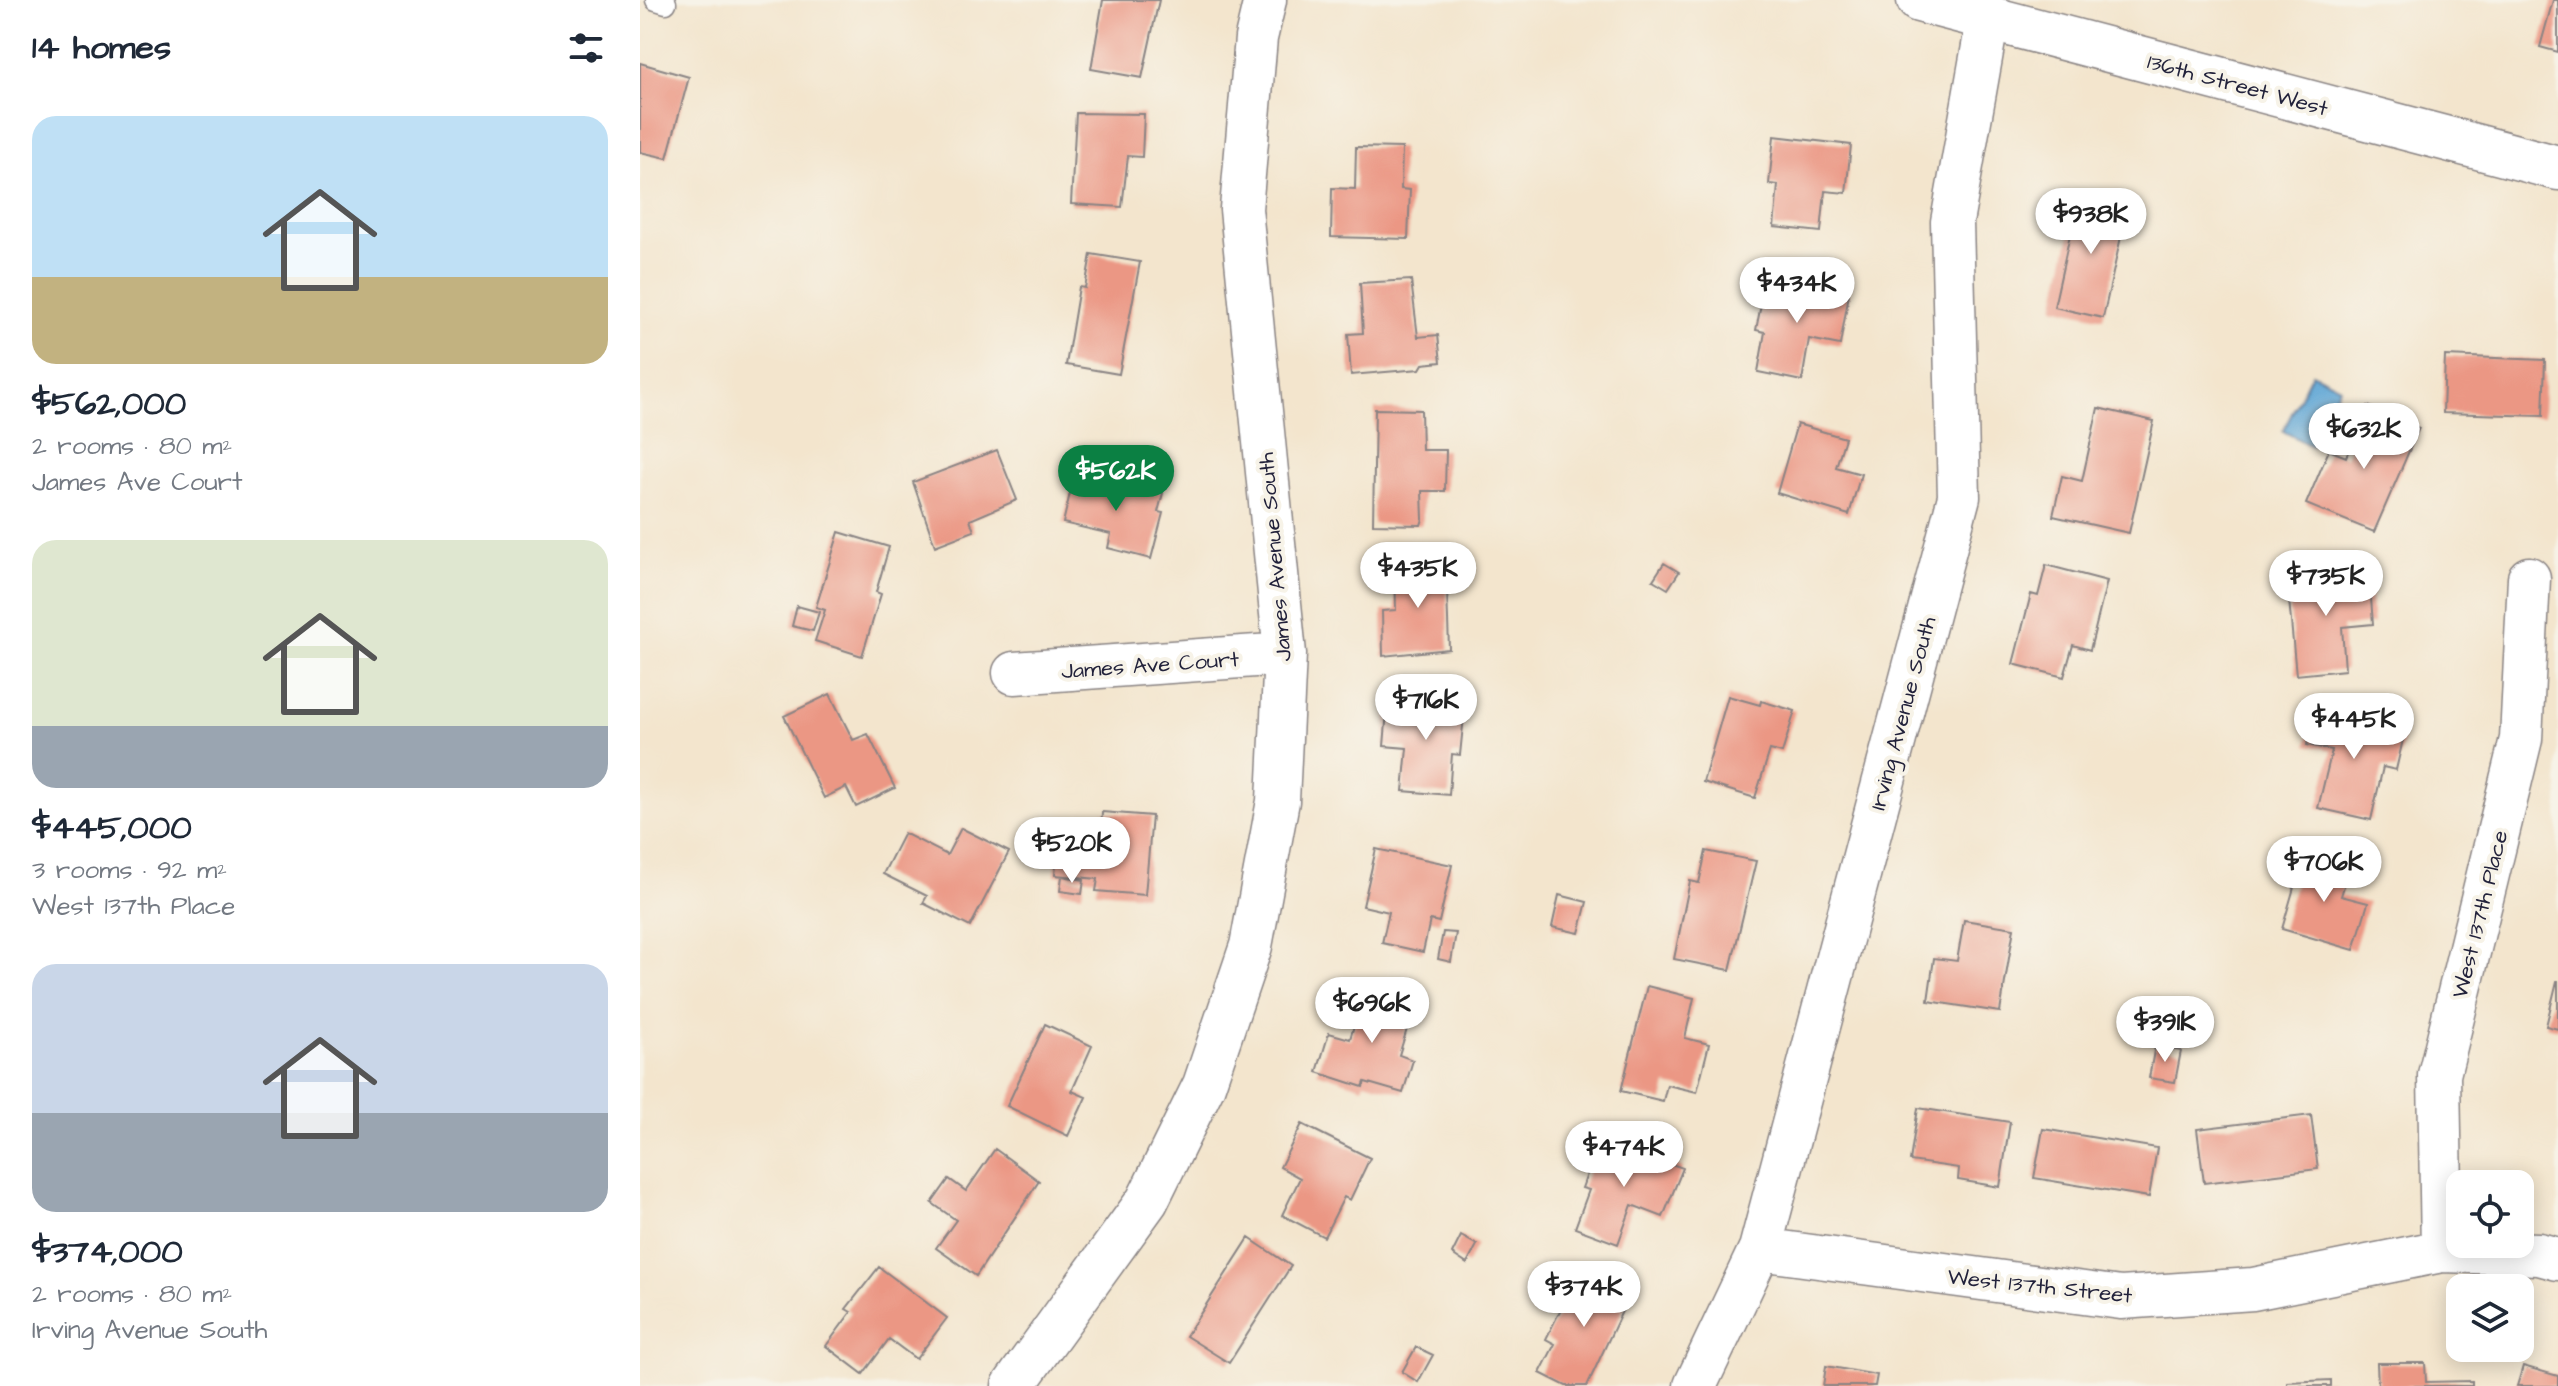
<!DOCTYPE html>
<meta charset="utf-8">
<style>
body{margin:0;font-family:"Architects Daughter",sans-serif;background:#f2f2f3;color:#1f2937;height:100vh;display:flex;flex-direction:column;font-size:30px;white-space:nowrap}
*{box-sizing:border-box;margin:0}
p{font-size:26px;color:#747a83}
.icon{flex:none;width:44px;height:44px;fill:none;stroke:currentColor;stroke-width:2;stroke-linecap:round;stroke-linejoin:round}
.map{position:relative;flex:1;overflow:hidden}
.sheet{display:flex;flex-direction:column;background:#fff;width:640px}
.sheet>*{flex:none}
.controls{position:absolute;left:1806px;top:1170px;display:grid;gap:16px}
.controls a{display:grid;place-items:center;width:88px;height:88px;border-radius:16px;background:#fff;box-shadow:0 4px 20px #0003;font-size:40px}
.price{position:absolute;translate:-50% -68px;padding:0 18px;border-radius:28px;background:#fff;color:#222;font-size:26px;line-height:52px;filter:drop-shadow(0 2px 4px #0008)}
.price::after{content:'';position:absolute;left:50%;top:48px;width:24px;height:18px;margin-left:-12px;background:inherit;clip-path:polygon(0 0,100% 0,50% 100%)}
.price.active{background:#0b8043;color:#fff}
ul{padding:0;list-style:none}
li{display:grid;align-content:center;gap:16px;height:424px;padding:0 32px}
li span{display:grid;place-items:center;height:248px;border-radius:24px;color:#555}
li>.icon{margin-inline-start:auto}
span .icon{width:144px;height:144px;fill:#fffc;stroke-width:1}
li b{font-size:34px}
h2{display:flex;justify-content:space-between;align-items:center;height:96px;padding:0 32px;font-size:34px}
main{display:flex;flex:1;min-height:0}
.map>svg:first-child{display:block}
.water{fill:#5fa6d5;stroke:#406488;stroke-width:2}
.building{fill:#eb9784}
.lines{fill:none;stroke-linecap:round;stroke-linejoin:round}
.service-casing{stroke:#8a8484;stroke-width:23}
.minor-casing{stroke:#8a8484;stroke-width:45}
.tertiary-casing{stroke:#8a8484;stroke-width:47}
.service{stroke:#fff;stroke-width:20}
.minor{stroke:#fff;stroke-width:42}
.tertiary{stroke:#fff;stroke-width:44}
.labels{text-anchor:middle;stroke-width:8;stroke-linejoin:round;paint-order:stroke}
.street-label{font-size:22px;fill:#22223b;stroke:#f7f3e8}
</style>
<main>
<section class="sheet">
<h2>14 homes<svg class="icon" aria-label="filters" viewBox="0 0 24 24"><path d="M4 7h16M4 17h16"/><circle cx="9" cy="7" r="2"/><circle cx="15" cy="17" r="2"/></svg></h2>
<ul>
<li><span style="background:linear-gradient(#bfe0f5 65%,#c2b280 0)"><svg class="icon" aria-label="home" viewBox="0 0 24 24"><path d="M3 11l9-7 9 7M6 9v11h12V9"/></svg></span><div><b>$562,000</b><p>2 rooms · 80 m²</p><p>James Ave Court</p></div></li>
<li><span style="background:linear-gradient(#dfe7d0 75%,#9aa5b1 0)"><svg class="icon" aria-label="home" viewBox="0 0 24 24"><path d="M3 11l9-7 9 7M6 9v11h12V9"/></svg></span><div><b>$445,000</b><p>3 rooms · 92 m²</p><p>West 137th Place</p></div></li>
<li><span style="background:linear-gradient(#c9d6e8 60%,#9aa5b1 0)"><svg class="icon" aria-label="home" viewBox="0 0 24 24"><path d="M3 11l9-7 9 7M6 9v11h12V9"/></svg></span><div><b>$374,000</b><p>2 rooms · 80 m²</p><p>Irving Avenue South</p></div></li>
</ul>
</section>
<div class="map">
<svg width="1918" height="1386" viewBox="0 0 1918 1386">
<rect width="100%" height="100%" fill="#f7f3e8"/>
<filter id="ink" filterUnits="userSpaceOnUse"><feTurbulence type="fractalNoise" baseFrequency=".0125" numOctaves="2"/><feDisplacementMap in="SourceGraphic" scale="16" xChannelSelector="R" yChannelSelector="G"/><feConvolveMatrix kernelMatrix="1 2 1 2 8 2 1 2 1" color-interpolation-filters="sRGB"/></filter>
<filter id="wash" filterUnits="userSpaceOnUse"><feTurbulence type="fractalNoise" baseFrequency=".006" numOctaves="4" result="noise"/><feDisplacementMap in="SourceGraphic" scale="32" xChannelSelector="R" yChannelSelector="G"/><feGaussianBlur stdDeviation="1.8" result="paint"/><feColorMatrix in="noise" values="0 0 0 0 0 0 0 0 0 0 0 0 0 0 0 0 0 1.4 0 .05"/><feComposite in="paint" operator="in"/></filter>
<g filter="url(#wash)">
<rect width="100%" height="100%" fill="#f3e5cd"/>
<path class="water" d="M 1672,373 L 1700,387 L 1671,446 L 1643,431 Z"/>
<g id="blocks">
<path class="building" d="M 463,0 L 519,0 L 502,78 L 451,69 Z
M 1913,0 L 1918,0 L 1918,52 L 1900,47 Z
M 0,63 L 49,77 L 27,158 L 0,152 Z
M 436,113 L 504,114 L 502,157 L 488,156 L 482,207 L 431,204 Z
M 1134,136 L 1211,145 L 1206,193 L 1185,191 L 1181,232 L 1134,227 L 1138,185 L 1129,184 Z
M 716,147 L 762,148 L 761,189 L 770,190 L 768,239 L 691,237 L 692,188 L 715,189 Z
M 1439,194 L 1488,205 L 1463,318 L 1414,307 Z
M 451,254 L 500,262 L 479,374 L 426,365 L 439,287 L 445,288 Z
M 1126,279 L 1209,294 L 1200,345 L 1169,339 L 1162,381 L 1118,372 L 1125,332 L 1116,330 Z
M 771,280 L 778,337 L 798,335 L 801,362 L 783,364 L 780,369 L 711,375 L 708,334 L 723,333 L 720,283 Z
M 1805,356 L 1905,360 L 1903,416 L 1803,413 Z
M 1728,406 L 1779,428 L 1734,532 L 1666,504 L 1689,450 L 1706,457 Z
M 1458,408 L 1514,421 L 1489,533 L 1413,516 L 1422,476 L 1442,481 Z
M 735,409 L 781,410 L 782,450 L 806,450 L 805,491 L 782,491 L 783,519 L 781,525 L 733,524 Z
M 1157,424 L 1205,438 L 1196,467 L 1221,474 L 1209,515 L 1137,493 Z
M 357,450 L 377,500 L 330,520 L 334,531 L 295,546 L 273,482 Z
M 435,472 L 523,493 L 518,512 L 523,513 L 511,559 L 468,548 L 471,534 L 423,523 Z
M 199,532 L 249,547 L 236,592 L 241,594 L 222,656 L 175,641 L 185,610 L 176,607 Z
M 806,560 L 809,649 L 743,656 L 742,611 L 756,610 L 755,562 Z
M 1024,563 L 1039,572 L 1028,589 L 1013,580 Z
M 1406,565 L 1467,581 L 1450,650 L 1433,645 L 1424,677 L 1373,664 L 1391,594 L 1398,596 Z
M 1729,572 L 1733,624 L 1702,627 L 1705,670 L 1656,675 L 1647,578 Z
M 157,606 L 179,612 L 173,631 L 152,626 Z
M 190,694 L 213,740 L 228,734 L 255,788 L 216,807 L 206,787 L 184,798 L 144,716 Z
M 1088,696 L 1120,705 L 1121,701 L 1155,711 L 1142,753 L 1130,750 L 1115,798 L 1063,782 Z
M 748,699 L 825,706 L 820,755 L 812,754 L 809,795 L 763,791 L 767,748 L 744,746 Z
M 1675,710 L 1765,731 L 1756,770 L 1743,767 L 1731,820 L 1678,808 L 1692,750 L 1667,745 Z
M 462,812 L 512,816 L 505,895 L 456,891 L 458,879 L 415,875 L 419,829 L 461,832 Z
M 321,828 L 369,852 L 330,927 L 283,903 L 287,896 L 243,874 L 264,833 L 307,855 Z
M 736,849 L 812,865 L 799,922 L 790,920 L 783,952 L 742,943 L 749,912 L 723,906 Z
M 1066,851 L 1116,861 L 1090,970 L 1034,959 L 1050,881 L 1059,883 Z
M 1664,853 L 1710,866 L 1701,896 L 1728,903 L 1714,950 L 1642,929 Z
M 422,876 L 444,880 L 442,894 L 420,891 Z
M 919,895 L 947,902 L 939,933 L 912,927 Z
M 1324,920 L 1374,928 L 1360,1012 L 1288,1001 L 1294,958 L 1317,961 Z
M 803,932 L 816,933 L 811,962 L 798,959 Z
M 1917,981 L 1918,981 L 1918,1029 L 1906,1026 Z
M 1007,986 L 1054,998 L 1045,1038 L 1069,1044 L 1057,1092 L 1027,1085 L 1023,1101 L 981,1091 Z
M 725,989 L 775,1003 L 759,1055 L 773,1060 L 763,1093 L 725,1082 L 723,1087 L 677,1072 L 689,1033 L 710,1039 Z
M 405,1024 L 452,1046 L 432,1091 L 446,1097 L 428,1136 L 367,1106 Z
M 1515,1046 L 1541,1051 L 1535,1082 L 1509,1078 Z
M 1278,1108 L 1370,1122 L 1360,1187 L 1318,1180 L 1319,1168 L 1270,1161 Z
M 1671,1115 L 1678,1169 L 1564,1183 L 1557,1129 Z
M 662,1124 L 730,1158 L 710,1200 L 704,1197 L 684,1237 L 642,1215 L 660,1178 L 640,1167 Z
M 1403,1129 L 1517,1148 L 1509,1197 L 1394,1178 Z
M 960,1139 L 1043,1168 L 1023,1217 L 992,1205 L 978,1244 L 935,1228 L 949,1190 L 942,1188 Z
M 355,1149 L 399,1181 L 336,1276 L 296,1248 L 316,1220 L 292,1203 L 309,1179 L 326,1191 Z
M 821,1236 L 837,1245 L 827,1264 L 812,1254 Z
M 609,1238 L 651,1266 L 589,1363 L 546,1336 Z
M 239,1267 L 307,1318 L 276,1359 L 249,1339 L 223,1374 L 186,1346 L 211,1312 L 206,1309 Z
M 941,1268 L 991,1292 L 947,1386 L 926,1386 L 900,1373 L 915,1344 L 906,1339 Z
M 776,1347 L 793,1355 L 778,1382 L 762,1372 Z
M 1737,1363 L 1785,1363 L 1786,1382 L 1832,1381 L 1832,1386 L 1738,1386 Z
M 1186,1366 L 1237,1375 L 1235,1386 L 1183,1386 Z
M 1883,1366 L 1918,1376 L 1918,1386 L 1877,1386 Z
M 1691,1380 L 1691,1386 L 1647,1386 L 1647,1382 Z"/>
</g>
</g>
<g filter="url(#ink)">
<use href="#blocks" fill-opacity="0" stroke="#8a8484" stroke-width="2"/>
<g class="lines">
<defs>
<path id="service" d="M 16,0 L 26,3"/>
<path id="minor" d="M 374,673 L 645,654
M 1120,1249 L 1481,1298 L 1613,1289 L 1802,1251 L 1899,1254 L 1918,1259
M 1802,1251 L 1799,1075 L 1881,739 L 1889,578
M 373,1386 L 507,1201 L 564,1085 L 611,946 L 638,801 L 645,654 L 601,209 L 616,38 L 625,0
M 1055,1386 L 1120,1249 L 1319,497 L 1312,222 L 1348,18"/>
<path id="tertiary" d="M 1279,0 L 1918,168"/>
</defs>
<use href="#service" class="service-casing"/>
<use href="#minor" class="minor-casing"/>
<use href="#tertiary" class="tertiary-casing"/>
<use href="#service" class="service"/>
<use href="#minor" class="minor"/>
<use href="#tertiary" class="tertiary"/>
</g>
</g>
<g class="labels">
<g class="street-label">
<text transform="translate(1598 84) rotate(15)" y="8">136th Street West</text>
<text transform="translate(634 557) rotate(-95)" y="8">James Avenue South</text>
<text transform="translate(510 664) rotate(-4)" y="8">James Ave Court</text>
<text transform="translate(1262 713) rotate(-75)" y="8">Irving Avenue South</text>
<text transform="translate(1839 914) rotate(-76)" y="8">West 137th Place</text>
<text transform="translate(1400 1285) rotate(6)" y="8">West 137th Street</text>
</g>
</g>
</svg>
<div class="controls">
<a><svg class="icon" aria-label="locate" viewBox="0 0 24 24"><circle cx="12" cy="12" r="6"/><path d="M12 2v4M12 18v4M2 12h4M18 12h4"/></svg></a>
<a><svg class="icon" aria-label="layers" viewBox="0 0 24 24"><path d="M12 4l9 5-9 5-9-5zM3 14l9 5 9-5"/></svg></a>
</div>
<b class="price" style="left:1451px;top:256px">$938K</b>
<b class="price" style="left:1157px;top:325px">$434K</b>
<b class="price" style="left:1724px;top:471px">$632K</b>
<b class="price active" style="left:476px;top:513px">$562K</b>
<b class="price" style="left:778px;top:610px">$435K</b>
<b class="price" style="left:1686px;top:618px">$735K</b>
<b class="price" style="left:786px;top:742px">$716K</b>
<b class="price" style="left:1714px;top:761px">$445K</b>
<b class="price" style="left:432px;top:885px">$520K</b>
<b class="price" style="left:1684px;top:904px">$706K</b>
<b class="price" style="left:732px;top:1045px">$696K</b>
<b class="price" style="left:1525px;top:1064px">$391K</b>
<b class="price" style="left:984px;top:1189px">$474K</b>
<b class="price" style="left:944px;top:1329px">$374K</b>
</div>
</main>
